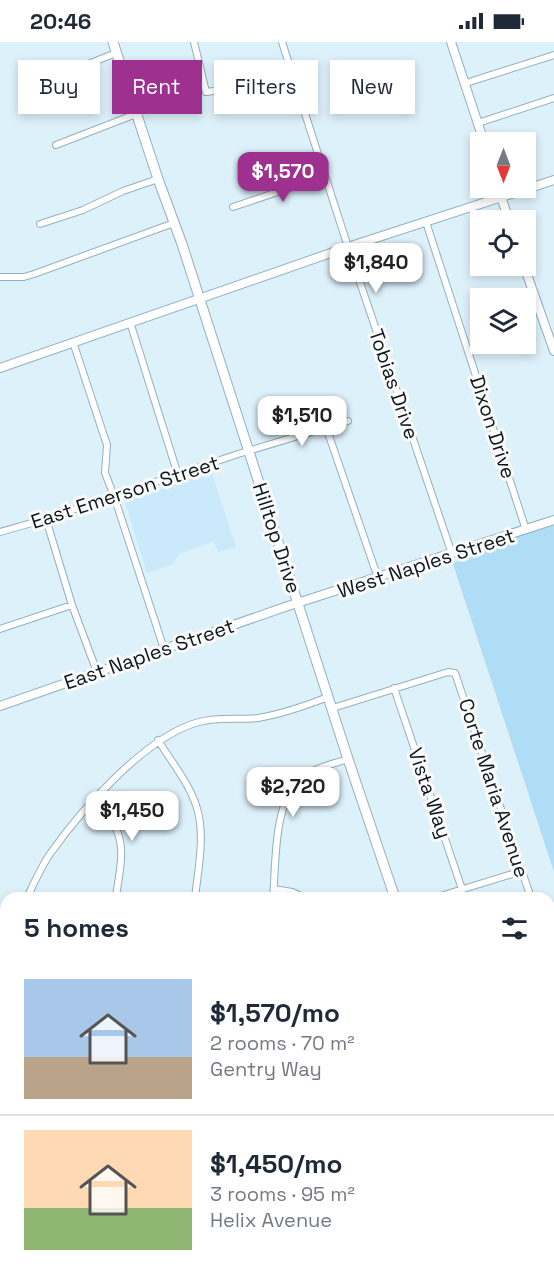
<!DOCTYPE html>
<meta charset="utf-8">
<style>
body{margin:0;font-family:"Space Grotesk",sans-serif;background:#f6f6f7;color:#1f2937;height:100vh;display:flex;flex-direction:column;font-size:22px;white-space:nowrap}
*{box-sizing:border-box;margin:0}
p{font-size:20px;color:#747a83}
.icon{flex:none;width:33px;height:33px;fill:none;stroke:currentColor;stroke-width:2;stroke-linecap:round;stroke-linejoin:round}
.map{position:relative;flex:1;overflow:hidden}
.panel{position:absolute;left:0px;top:850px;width:555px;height:386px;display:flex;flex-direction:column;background:#fff;border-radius:18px 18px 0 0;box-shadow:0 3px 9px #0003}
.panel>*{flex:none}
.hud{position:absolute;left:18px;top:18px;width:519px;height:54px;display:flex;gap:12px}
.needle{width:39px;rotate:180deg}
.fabs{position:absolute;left:470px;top:90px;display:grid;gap:12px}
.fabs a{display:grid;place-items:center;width:66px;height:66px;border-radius:0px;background:#fff;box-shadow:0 3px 9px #0003;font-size:30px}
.price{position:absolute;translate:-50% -51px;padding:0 14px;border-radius:12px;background:#fff;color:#222;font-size:20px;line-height:39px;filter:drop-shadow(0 2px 3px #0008)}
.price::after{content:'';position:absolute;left:50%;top:36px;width:18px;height:14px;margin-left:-9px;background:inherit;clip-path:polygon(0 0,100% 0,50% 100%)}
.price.current{background:#9e308f;color:#fff}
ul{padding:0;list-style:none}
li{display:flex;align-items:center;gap:18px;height:150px;padding:0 24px}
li+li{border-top:2px solid #e0e1e3}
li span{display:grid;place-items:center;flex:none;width:168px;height:120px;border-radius:0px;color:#555}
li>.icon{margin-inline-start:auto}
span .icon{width:72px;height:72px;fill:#fffc;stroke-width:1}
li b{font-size:26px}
h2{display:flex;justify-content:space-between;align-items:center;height:72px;padding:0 24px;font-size:26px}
.tag{padding:0 21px;border-radius:0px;background:#fff;box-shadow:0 3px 9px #0003;font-size:21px;line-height:54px}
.tag.current{background:#9e308f;color:#fff}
.status{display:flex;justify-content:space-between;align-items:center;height:42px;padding:0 30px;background:#fff;direction:ltr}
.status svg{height:16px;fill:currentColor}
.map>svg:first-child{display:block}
.built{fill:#caeafb}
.green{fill:#aeddf5}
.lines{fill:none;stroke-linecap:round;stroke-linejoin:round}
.minor-casing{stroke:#91b0c0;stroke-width:8}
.tertiary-casing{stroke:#91b0c0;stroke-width:10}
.secondary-casing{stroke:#91b0c0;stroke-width:11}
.primary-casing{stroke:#91b0c0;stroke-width:11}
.minor{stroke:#fff;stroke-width:6}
.tertiary{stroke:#fff;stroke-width:8}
.secondary{stroke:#fff;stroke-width:9}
.primary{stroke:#fff;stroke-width:9}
.labels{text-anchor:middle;stroke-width:6;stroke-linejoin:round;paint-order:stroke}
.street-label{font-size:20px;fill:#0a161c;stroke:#fafbfa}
</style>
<div class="status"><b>20:46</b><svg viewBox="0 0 49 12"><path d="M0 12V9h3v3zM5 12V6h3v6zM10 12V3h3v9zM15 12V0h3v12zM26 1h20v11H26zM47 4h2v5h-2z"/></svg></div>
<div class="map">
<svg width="554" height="1235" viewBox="0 0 554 1235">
<rect width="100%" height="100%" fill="#ddf1fb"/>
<path class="built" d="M 211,429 L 236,505 L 218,510 L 214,499 L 179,512 L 173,522 L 147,531 L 125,460 Z"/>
<path class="green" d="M 554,477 L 554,830 L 453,522 L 483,500 Z"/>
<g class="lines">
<defs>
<path id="minor" d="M 194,0 L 206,50 L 214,49 L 289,23
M 282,0 L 348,205 L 452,512
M 466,41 L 554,13
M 35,43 L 116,11
M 478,81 L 554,56
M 56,103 L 136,72
M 233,165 L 325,134
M 426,180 L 526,488
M 40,182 L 83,168 L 123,149 L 158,137
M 0,235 L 24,235 L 34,232 L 174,181
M 130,280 L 178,433
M 73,300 L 107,403 L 105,431 L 114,454 L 164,607
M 326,385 L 378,536
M 46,477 L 72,563 L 97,630
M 0,490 L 46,477 L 238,412 L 348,379
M 0,587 L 72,563
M 394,646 L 465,856
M 333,666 L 448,630 L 455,631 L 531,856
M 158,698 C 171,719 188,740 196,763 C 206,792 198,827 195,856
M 93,759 C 101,768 113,778 117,789 C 126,810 118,835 116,856
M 274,847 L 292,850 L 305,856
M 27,856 C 34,841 41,825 50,812 C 81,768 146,694 199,680 C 218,675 238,678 258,676 C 282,672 305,664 328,655
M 273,856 C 276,823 273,759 301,737 C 314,726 332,722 348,717
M 434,856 L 522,829
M 549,913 L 551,923 L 549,937
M 0,914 L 6,901
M 0,1035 L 6,1033
M 212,1230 L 214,1235
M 12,1235 L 14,1230
M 126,1235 L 141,1230"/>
<path id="tertiary" d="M 451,0 L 484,100
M 498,146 L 509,178
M 524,224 L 554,309
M 0,326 L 348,205 L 554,138
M 0,664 L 288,564 L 554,478"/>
<path id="secondary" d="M 113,0 L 158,137 L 182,202 L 348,717 L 395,856
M 517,1230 L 519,1235"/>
<path id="primary" d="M 549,1158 L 554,1156
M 322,1235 L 336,1230"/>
</defs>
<use href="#minor" class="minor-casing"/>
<use href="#tertiary" class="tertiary-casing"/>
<use href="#secondary" class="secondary-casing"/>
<use href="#primary" class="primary-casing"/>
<use href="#minor" class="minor"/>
<use href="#tertiary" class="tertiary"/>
<use href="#secondary" class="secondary"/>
<use href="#primary" class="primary"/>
</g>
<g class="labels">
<g class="street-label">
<text transform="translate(394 342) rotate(71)" y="7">Tobias Drive</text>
<text transform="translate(493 385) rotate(72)" y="7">Dixon Drive</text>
<text transform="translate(125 450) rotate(-18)" y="7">East Emerson Street</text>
<text transform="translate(277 496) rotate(72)" y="7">Hilltop Drive</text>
<text transform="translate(426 521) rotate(-18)" y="7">West Naples Street</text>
<text transform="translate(149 612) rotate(-19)" y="7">East Naples Street</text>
<text transform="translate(494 746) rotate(72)" y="7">Corte Maria Avenue</text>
<text transform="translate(430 751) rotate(71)" y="7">Vista Way</text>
</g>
</g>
</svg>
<div class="fabs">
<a><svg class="needle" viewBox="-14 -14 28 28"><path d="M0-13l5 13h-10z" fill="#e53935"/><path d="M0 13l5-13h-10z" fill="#747a83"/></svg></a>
<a><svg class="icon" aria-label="locate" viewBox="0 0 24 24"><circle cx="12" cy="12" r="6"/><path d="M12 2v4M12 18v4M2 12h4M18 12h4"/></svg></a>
<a><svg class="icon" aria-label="layers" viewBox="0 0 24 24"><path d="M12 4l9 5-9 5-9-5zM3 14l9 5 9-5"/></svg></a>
</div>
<b class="price current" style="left:283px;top:161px">$1,570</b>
<b class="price" style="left:376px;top:252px">$1,840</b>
<b class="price" style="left:302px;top:405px">$1,510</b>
<b class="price" style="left:293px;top:776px">$2,720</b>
<b class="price" style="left:132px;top:800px">$1,450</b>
<div class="hud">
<a class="tag">Buy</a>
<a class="tag current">Rent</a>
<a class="tag">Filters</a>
<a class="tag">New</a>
</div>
<section class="panel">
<h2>5 homes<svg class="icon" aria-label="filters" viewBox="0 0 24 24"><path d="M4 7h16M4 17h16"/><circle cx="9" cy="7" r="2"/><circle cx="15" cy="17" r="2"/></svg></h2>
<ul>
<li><span style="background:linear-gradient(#a9c7e8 65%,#b9a48a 0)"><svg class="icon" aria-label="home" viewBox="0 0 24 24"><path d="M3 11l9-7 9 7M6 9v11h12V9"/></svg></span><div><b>$1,570/mo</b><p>2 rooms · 70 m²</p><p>Gentry Way</p></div></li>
<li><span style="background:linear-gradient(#ffd9b3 65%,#8fb573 0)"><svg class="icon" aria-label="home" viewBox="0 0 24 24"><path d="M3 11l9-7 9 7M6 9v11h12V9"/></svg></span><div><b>$1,450/mo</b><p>3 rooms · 95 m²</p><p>Helix Avenue</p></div></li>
</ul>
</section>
</div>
